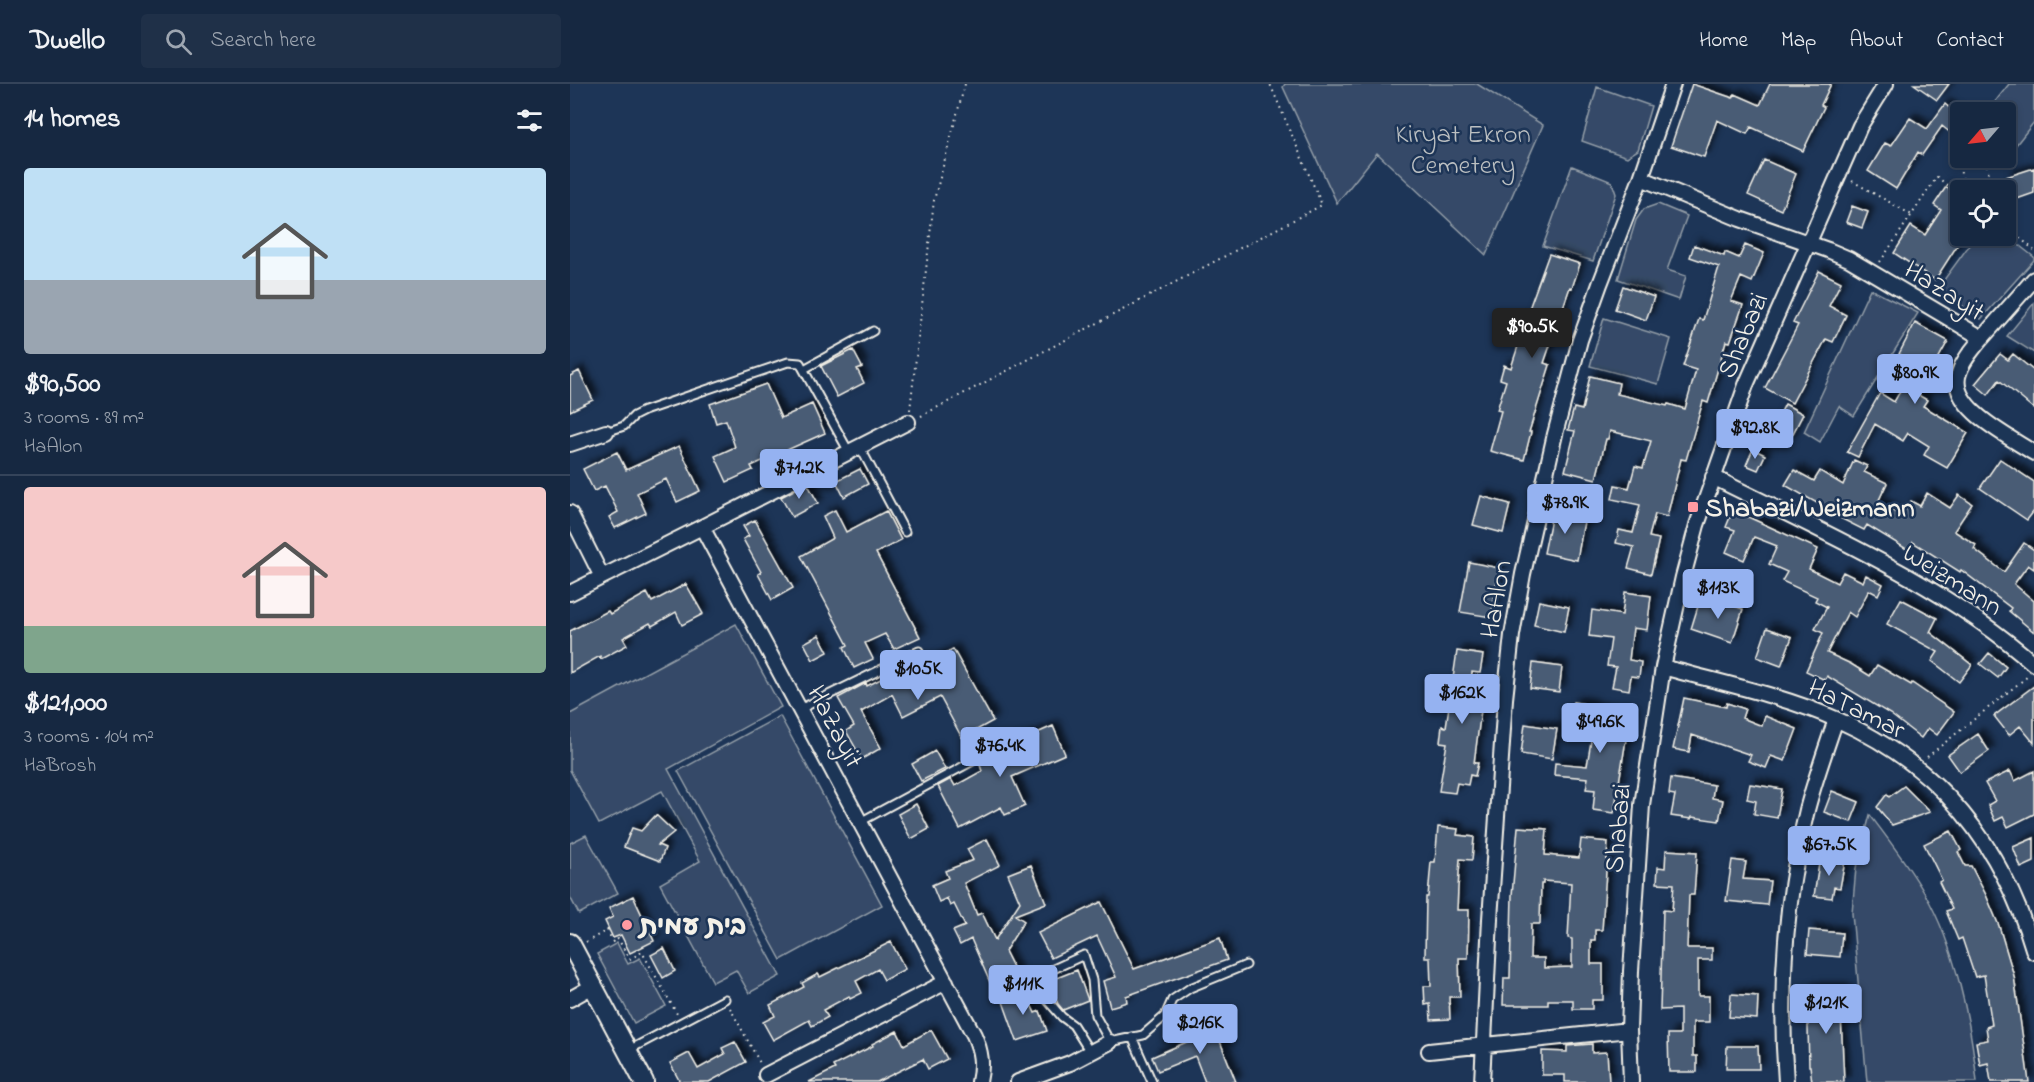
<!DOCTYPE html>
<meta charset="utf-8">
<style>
body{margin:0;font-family:"Indie Flower","Playpen Sans Hebrew",sans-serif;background:#1f3048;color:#f1f3f6;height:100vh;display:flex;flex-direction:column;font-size:22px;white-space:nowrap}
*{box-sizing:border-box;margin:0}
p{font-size:20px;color:#9ea6b1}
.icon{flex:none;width:33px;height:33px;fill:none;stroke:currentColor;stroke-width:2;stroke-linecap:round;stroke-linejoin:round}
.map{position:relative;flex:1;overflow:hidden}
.panel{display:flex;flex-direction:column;background:#162841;width:570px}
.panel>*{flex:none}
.needle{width:39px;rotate:242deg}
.controls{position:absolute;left:1380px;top:18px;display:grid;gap:12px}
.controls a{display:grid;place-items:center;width:66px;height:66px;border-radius:6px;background:#162841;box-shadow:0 3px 9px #0003,0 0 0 2px #35445a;font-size:30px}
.price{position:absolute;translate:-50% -51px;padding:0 14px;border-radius:6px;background:#95b2f1;color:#111;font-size:20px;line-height:39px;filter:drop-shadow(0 2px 3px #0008)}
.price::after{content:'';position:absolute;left:50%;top:36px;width:18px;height:14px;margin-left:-9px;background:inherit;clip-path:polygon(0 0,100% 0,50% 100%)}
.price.selected{background:#222;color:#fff}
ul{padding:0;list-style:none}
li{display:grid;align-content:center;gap:12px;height:318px;padding:0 24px}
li+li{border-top:2px solid #35445a}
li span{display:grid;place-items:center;height:186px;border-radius:6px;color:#555}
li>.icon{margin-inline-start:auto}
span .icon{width:108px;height:108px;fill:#fffc;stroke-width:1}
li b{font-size:26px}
h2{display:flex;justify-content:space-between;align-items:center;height:72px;padding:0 24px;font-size:26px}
header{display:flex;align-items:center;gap:36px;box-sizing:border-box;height:84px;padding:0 30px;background:#162841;border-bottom:2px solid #35445a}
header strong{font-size:28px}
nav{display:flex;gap:33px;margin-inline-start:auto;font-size:21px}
.search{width:420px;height:54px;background:#1f3048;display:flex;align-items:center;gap:15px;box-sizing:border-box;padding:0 21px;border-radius:6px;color:#9ea6b1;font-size:22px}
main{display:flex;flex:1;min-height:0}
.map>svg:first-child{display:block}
.green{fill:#354a67;stroke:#949ea8;stroke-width:1.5}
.building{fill:#485b74;stroke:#f4f1e8;stroke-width:1.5;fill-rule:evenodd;filter:url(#shadow)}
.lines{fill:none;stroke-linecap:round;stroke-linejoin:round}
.lane-casing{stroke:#f4f1e8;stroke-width:11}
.street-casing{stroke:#f4f1e8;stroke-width:18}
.secondary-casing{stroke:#f4f1e8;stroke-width:22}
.path{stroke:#f4f1e8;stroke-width:2;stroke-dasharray:1.5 4.5;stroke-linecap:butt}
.lane{stroke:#1d3557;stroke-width:7}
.street{stroke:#1d3557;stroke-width:14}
.secondary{stroke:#1d3557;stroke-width:18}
.poi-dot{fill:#ff9aa2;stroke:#1d3557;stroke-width:2}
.labels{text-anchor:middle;stroke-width:5;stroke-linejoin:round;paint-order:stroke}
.park-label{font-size:27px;fill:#bbbfc1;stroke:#1d3557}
.street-label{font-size:27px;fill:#f4f1e8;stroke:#1d3557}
.poi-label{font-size:27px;font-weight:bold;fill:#f4f1e8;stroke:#1d3557;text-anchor:start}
</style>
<header>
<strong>Dwello</strong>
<div class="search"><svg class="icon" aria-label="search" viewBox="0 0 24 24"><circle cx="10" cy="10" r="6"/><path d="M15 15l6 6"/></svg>Search here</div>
<nav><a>Home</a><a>Map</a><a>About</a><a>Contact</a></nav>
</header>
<main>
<section class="panel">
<h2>14 homes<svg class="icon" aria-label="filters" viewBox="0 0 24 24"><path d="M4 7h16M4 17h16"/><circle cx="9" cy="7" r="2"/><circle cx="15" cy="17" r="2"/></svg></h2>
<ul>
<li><span style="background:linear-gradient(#bfe0f5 60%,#9aa5b1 0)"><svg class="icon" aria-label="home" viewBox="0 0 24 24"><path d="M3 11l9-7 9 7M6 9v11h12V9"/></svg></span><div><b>$90,500</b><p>3 rooms · 89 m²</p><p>HaAlon</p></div></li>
<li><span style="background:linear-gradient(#f6c9c9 75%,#7fa58c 0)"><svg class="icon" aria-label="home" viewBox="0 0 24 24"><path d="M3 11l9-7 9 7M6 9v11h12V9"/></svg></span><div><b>$121,000</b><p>3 rooms · 104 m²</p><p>HaBrosh</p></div></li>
</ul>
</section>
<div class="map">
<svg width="1464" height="998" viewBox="0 0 1464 998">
<defs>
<filter id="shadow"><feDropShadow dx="5.5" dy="-5.5" stdDeviation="3" flood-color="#0009"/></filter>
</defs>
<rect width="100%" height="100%" fill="#1d3557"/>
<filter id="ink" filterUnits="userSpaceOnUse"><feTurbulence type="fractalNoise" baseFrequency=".0167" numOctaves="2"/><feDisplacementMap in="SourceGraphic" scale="12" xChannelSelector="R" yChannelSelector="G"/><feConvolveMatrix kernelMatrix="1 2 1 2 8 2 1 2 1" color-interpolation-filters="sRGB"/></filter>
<g filter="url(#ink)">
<path class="green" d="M 715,0 L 907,0 L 973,41 L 916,171 L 807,69 L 767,119 L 713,3 Z
M 1439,0 L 1464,0 L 1464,38 L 1438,71 L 1436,69 L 1436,28 L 1417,28 Z
M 1027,3 L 1081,22 L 1068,66 L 1057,73 L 1012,57 Z
M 1002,82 L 1042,98 L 1046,110 L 1023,177 L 973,162 Z
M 1088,120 L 1117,132 L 1097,186 L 1116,192 L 1109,216 L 1048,195 L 1066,136 L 1074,125 Z
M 1436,151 L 1464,173 L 1464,176 L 1411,235 L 1368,204 L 1406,152 Z
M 1300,205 L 1348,229 L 1284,332 L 1269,322 L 1250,358 L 1234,348 Z
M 1464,219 L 1464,269 L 1437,252 Z
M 1034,234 L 1101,255 L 1088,300 L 1020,282 Z
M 166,540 L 211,623 L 98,685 L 210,892 L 179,909 L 166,886 L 143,898 L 90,800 L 130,777 L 92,707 L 29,740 L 0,686 L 0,630 Z
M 210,632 L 312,821 L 211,876 L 108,687 Z
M 1300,731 C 1319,756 1339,782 1355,810 C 1385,862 1401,938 1407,998 L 1297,998 L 1282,829 L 1286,784 Z
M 16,751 L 48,809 L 9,830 L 0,813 L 0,759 Z
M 47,859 L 58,880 L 70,874 L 96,922 L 64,939 L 27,870 Z"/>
<path class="building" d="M 1122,0 L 1163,14 L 1165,10 L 1190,21 L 1200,0 L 1261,0 L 1251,21 L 1254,23 L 1233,67 L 1181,43 L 1177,50 L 1147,36 L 1134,73 L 1101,62 Z
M 1344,0 L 1379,0 L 1367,16 Z
M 1375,20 L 1390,33 L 1390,38 L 1382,50 L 1372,42 L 1352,71 L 1348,68 L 1326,105 L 1298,87 L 1315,59 L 1321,62 L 1340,34 L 1357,45 Z
M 1194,76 L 1226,90 L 1211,126 L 1178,111 Z
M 1464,84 L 1464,109 L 1444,116 L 1436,93 Z
M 1376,103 L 1390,112 L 1390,157 L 1365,196 L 1324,169 L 1341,142 L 1355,151 L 1371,126 L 1364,121 Z
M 1282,122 L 1298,128 L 1292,144 L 1276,138 Z
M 1124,161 L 1154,172 L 1155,168 L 1169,174 L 1175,161 L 1194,169 L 1182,198 L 1171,193 L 1161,217 L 1173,221 L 1160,258 L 1156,257 L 1138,319 L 1133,317 L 1116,376 L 1111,375 L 1097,433 L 1085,430 L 1079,453 L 1089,455 L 1081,490 L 1058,484 L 1064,463 L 1046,459 L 1049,446 L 1063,449 L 1070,421 L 1042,415 L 1045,401 L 1059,404 L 1065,382 L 1073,384 L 1081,357 L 1040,347 L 1038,355 L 1036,355 L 1026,395 L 995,387 L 1005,347 L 998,346 L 1004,324 L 1012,326 L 1020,292 L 1049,299 L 1047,310 L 1097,322 L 1098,320 L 1115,325 L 1126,286 L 1113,282 L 1129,235 L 1133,236 L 1149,183 L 1120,173 Z
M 979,170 L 1010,180 L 1002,204 L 1000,203 L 974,279 L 980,281 L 959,348 L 961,348 L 954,376 L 920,367 L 931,327 L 927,326 L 936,297 L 930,295 L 934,281 L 941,284 L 950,256 L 948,255 Z
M 1249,187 L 1271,198 L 1259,222 L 1276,231 L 1263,258 L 1256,255 L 1222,319 L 1195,304 L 1228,241 L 1223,239 Z
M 1053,202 L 1084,213 L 1076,236 L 1045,225 Z
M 1345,239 L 1378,257 L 1348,311 L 1357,316 L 1353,322 L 1398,349 L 1377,384 L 1354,371 L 1359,362 L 1338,349 L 1333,357 L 1305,340 L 1288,373 L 1277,368 L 1310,309 L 1324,318 L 1341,288 L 1339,287 L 1344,278 L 1329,270 Z
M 283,266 L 292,283 L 287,285 L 294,299 L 267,313 L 251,282 Z
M 1430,270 L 1438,276 L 1443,270 L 1464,287 L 1464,325 L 1429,296 L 1418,311 L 1405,300 Z
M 9,287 L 23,316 L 0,327 L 0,292 Z
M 196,300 L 211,334 L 242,320 L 255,349 L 181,382 L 183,386 L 157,398 L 145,372 L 165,363 L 156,336 L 146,339 L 140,320 Z
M 1215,320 L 1233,330 L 1219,357 L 1201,348 Z
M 109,362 L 130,407 L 107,418 L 96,395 L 67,409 L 76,429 L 45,444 L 39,433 L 48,428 L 35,402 L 24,407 L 13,385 L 47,368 L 56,386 Z
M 1183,365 L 1195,371 L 1188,386 L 1176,381 Z
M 1430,375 L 1464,398 L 1464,427 L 1457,436 L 1410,404 Z
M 1284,376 L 1297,382 L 1294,388 L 1317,399 L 1308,418 L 1331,432 L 1341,417 L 1350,422 L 1357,409 L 1380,424 L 1389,411 L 1402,420 L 1384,447 L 1406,461 L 1404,465 L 1434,488 L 1454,459 L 1464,466 L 1464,485 L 1458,481 L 1444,500 L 1464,517 L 1464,548 L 1439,527 L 1441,524 L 1391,486 L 1390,488 L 1343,458 L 1338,466 L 1297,441 L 1294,446 L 1262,430 L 1263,428 L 1215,401 L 1224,386 L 1244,397 L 1250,387 L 1273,401 Z
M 290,385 L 298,400 L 274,413 L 266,397 Z
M 237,399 L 248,419 L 222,433 L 211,413 Z
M 911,412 L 940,420 L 933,449 L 903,441 Z
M 983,425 L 1015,432 L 1007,476 L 974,469 Z
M 265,426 L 276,448 L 316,427 L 331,456 L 306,469 L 350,553 L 324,565 L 315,550 L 295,559 L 303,575 L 284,584 L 274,563 L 278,561 L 231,472 L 263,454 L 253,432 Z
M 1163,426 L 1248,465 L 1239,485 L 1267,499 L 1273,488 L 1293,498 L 1296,491 L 1313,500 L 1308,511 L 1299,506 L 1285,533 L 1278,528 L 1257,569 L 1281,580 L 1300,592 L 1307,581 L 1341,601 L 1342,599 L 1384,628 L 1367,651 L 1358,644 L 1351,654 L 1320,630 L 1257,592 L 1255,596 L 1236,587 L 1253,549 L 1245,545 L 1257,523 L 1245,517 L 1247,513 L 1212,497 L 1217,488 L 1199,480 L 1207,462 L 1184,453 L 1174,476 L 1156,468 L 1165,446 L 1156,443 Z
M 185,436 L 223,504 L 202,516 L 188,490 L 191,488 L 173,455 L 179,452 L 173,442 Z
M 899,478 L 929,484 L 921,533 L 890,528 Z
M 116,500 L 133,530 L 112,541 L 106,528 L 82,542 L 80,539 L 53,554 L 57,561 L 31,575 L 30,572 L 0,589 L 0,547 L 38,527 L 40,530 L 77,509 L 82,518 Z
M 1055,508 L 1081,512 L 1077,546 L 1063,544 L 1059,576 L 1071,578 L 1069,593 L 1061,592 L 1059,606 L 1042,603 L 1046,583 L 1037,582 L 1041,555 L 1019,552 L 1022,526 L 1052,531 Z
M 1331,515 L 1367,534 L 1360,548 L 1402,581 L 1389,598 L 1362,577 L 1368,568 L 1317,540 Z
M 969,517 L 999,523 L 994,548 L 964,541 Z
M 1148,517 L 1173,525 L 1162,559 L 1121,545 L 1129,519 L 1147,521 Z
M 1197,544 L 1222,553 L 1211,582 L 1187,573 Z
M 249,551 L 258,568 L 243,576 L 234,559 Z
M 383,565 L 423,637 L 392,654 L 370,613 L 333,632 L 322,610 L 291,628 L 311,664 L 292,675 L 276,647 L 284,642 L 268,614 L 296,599 L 297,602 L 335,583 L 346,605 L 370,594 L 361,577 Z
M 887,567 L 913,571 L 910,589 L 902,588 L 899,609 L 913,611 L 904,679 L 908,679 L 905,692 L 900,691 L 898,701 L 887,699 L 885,709 L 869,707 L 877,659 L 870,658 L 872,642 L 876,643 Z
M 1419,569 L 1436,583 L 1428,594 L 1410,580 Z
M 963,579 L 992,583 L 989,608 L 960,604 Z
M 1464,602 L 1464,659 L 1450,642 L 1439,651 L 1424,632 Z
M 1114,614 L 1156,623 L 1157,619 L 1175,625 L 1172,634 L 1192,642 L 1195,632 L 1227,645 L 1215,677 L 1201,672 L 1196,684 L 1178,677 L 1181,671 L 1122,651 L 1119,668 L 1103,665 Z
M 1003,618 L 1022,621 L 1021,624 L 1060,631 L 1044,729 L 1023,726 L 1025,706 L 1016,705 L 1018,694 L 984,691 L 985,679 L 1017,682 L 1023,644 L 1000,641 Z
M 955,640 L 987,645 L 982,675 L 951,670 Z
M 483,642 L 495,670 L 442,693 L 455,722 L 435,731 L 431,723 L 390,745 L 368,702 L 381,695 L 385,702 L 412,687 L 408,675 Z
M 1408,650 L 1419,667 L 1390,688 L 1378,671 Z
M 365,667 L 375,685 L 351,697 L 342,680 Z
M 1440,687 L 1445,697 L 1464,687 L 1464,730 L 1438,743 L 1433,733 L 1425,737 L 1418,721 L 1425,717 L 1415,699 Z
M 1101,694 L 1144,701 L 1142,714 L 1153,716 L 1149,737 L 1122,733 L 1121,735 L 1101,732 L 1105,711 L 1099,710 Z
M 1180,700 L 1212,705 L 1207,734 L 1184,730 L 1186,717 L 1177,715 Z
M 1334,702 L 1360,728 L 1322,741 L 1307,723 L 1317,710 L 1319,713 Z
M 1262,707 L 1289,718 L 1281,738 L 1254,728 Z
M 346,720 L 359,745 L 341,755 L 328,730 Z
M 86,731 L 104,748 L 88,761 L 95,764 L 90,777 L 54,763 L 62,744 L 71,747 Z
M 868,743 L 888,745 L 887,751 L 904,753 L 902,776 L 890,775 L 888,804 L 887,826 L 899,826 L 898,874 L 889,874 L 890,913 L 879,913 L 880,935 L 861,936 L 860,920 L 855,921 L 854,902 L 861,902 L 860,874 L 855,874 L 856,813 L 858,813 L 861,778 L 865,778 Z
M 948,743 L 977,745 L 975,771 L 1009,774 L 1011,755 L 1038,758 L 1032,846 L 1025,846 L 1025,856 L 1021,856 L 1021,880 L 1033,880 L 1033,916 L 1022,916 L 1022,925 L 1003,925 L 1003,916 L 978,916 L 978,921 L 933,921 L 934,894 L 940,894 L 942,811 ZM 973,797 L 1001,799 L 998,854 L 1002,855 L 1002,883 L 974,884 L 974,874 L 960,874 L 961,840 L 970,840 L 971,800 L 973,800 Z
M 1381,747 L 1391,766 L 1388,768 L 1395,782 L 1401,782 L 1416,811 L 1429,842 L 1444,892 L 1459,998 L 1421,998 L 1418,979 L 1410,981 L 1406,958 L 1418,956 L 1416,943 L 1422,941 L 1414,891 L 1405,893 L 1392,854 L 1388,856 L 1376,827 L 1382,825 L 1369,798 L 1372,796 L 1354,760 Z
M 1464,754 L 1464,778 L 1451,784 L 1443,763 Z
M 417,755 L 430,781 L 394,799 L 407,831 L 412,829 L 425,856 L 450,818 L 438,790 L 461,781 L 476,819 L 445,831 L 454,837 L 435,867 L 447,891 L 422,903 L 401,855 L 390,861 L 383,847 L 395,842 L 384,820 L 380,822 L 377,814 L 369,818 L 362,801 L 378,794 L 375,787 L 403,776 L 397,765 Z
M 1096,766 L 1127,768 L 1124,811 L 1119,811 L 1117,864 L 1142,864 L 1142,876 L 1128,876 L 1128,912 L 1139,912 L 1139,938 L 1123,938 L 1123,972 L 1127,972 L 1127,988 L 1099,988 L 1098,950 L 1110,950 L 1110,925 L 1090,926 L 1093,826 L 1102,827 L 1104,800 L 1087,799 L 1088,783 L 1095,784 Z
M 1250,773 L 1275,777 L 1270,804 L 1264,803 L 1262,814 L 1244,812 Z
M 1162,776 L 1176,778 L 1173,795 L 1200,797 L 1197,821 L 1156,817 Z
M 63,812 L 84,857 L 60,869 L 51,851 L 43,854 L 35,837 L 43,833 L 39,824 Z
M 531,818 L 564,885 L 650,854 L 657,876 L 556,912 L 557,918 L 540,923 L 533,897 L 546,893 L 527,852 L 481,874 L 468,849 Z
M 1239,846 L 1272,849 L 1270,873 L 1237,870 Z
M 321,858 L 335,885 L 314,896 L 308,885 L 286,897 L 292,909 L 280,915 L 279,912 L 253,926 L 258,933 L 242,942 L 239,936 L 203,956 L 193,938 L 205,932 L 200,921 L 234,903 L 232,899 L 248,890 L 250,893 Z
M 94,864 L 105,887 L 93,894 L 81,871 Z
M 507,886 L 518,916 L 493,926 L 488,920 L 479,897 Z
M 1237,905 L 1274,905 L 1273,931 L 1271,931 L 1274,998 L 1242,998 L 1240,982 L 1239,982 Z
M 454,906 L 465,929 L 470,927 L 477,947 L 447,957 L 432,915 Z
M 1161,910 L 1188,912 L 1187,935 L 1159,933 Z
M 642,937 L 666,998 L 635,998 L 625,972 L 588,987 L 582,973 L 619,957 L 616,947 Z
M 361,946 L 377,975 L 358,985 L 353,975 L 307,998 L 239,998 L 265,985 L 263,982 L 303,962 L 302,960 L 327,947 L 334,961 Z
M 165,958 L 176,978 L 139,998 L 110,998 L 100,979 L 119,969 L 128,985 L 155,970 L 152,964 Z
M 1022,960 L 1022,969 L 1037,968 L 1039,998 L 995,998 L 995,991 L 972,991 L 972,967 L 997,968 L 997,962 Z
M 1157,962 L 1188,962 L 1189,985 L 1156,985 Z"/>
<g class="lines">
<defs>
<path id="lane" d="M 234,285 L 303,247
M 36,348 L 54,342 L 64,332 L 74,327 L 218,278 L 230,279 L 279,368
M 290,363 L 335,448
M 230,625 L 349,567
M 290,738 L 403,677
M 562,953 L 582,998
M 57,967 L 155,915
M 520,968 L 503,941 L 492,933 L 472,910 L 468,892 L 514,871 L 522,896 L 525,931 L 540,958 L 573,951 L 595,932 L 602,916 L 620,904 L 676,881"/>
<path id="street" d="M 1071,94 L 1170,135 L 1258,166 L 1279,175 L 1412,254 C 1403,265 1393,276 1389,289 C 1377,323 1440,353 1464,369
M 1412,254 L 1464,195
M 0,360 L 36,348
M 1143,393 C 1250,447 1374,500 1464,580
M 0,429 L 32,493
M 132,443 L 338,338
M 0,509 L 132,443 L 404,951 C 411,967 413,980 409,998
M 1093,583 C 1151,599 1212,611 1268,636 C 1371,682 1432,761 1464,868
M 0,915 L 23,902
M 859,967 L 1059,946
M 196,991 L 376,898
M 448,998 L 500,979 L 540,958
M 912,998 L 920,835 L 935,615 L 942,551 L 953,490 L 985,350 L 1010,256 L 1030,200 L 1071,94 L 1103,0
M 1061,998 L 1059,946 L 1061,887 L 1072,721 L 1093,583 L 1113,493 L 1127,441 L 1176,301 L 1290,42 L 1316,0
M 1216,998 C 1209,907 1215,815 1237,726 C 1245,695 1256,665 1266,635"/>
<path id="secondary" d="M 0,859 L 74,998"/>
</defs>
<use href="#lane" class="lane-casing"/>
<use href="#street" class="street-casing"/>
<use href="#secondary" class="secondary-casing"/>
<path class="path" d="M 1400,74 L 1392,80 C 1387,95 1398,104 1411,100 L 1419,90 L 1416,79 L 1408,74
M 1282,97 L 1342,131
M 1414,98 L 1416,106
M 1436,142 L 1464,166
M 1310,178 L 1367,93 L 1390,111
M 340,326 L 364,116 L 395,0
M 351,332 L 752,121 L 700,0
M 1357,673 L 1458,592
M 37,846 L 43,858 L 48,855 L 60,875 L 72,868 L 107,930
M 16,858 L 39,845
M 160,924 L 190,979"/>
<use href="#lane" class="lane"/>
<use href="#street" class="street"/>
<use href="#secondary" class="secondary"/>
</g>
</g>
<g class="poi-dot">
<rect x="1117" y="417" width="12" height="12" rx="3"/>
<circle cx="57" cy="841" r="6"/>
</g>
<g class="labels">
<g class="park-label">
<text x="893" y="58">Kiryat Ekron<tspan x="893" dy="31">Cemetery</tspan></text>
</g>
<g class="street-label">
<text transform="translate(1375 206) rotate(32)" y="9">HaZayit</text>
<text transform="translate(1172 251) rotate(-67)" y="9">Shabazi</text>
<text transform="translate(1383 495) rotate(32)" y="9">Weizmann</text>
<text transform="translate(925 515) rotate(-80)" y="9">HaAlon</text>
<text transform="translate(1287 624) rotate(26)" y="9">HaTamar</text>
<text transform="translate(266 642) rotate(62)" y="9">HaZayit</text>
<text transform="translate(1047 744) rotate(-85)" y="9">Shabazi</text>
</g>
<g class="poi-label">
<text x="1135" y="432">Shabazi/Weizmann</text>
<text x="69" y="850">בית עמית</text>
</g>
</g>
</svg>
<div class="controls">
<a><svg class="needle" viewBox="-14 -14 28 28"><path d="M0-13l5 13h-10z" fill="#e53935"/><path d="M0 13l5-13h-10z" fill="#9ea6b1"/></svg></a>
<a><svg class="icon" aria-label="locate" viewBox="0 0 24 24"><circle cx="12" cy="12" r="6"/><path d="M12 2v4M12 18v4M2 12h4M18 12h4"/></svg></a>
</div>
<b class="price selected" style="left:962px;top:275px">$90.5K</b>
<b class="price" style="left:1345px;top:321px">$80.9K</b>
<b class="price" style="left:1185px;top:376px">$92.8K</b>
<b class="price" style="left:229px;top:416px">$71.2K</b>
<b class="price" style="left:995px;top:451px">$78.9K</b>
<b class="price" style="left:1148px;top:536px">$113K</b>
<b class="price" style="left:348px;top:617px">$105K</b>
<b class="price" style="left:892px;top:641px">$162K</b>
<b class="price" style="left:1030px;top:670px">$49.6K</b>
<b class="price" style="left:430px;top:694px">$76.4K</b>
<b class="price" style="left:1259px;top:793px">$67.5K</b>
<b class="price" style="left:453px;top:932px">$111K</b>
<b class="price" style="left:1256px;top:951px">$121K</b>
<b class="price" style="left:630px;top:971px">$216K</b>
</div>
</main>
